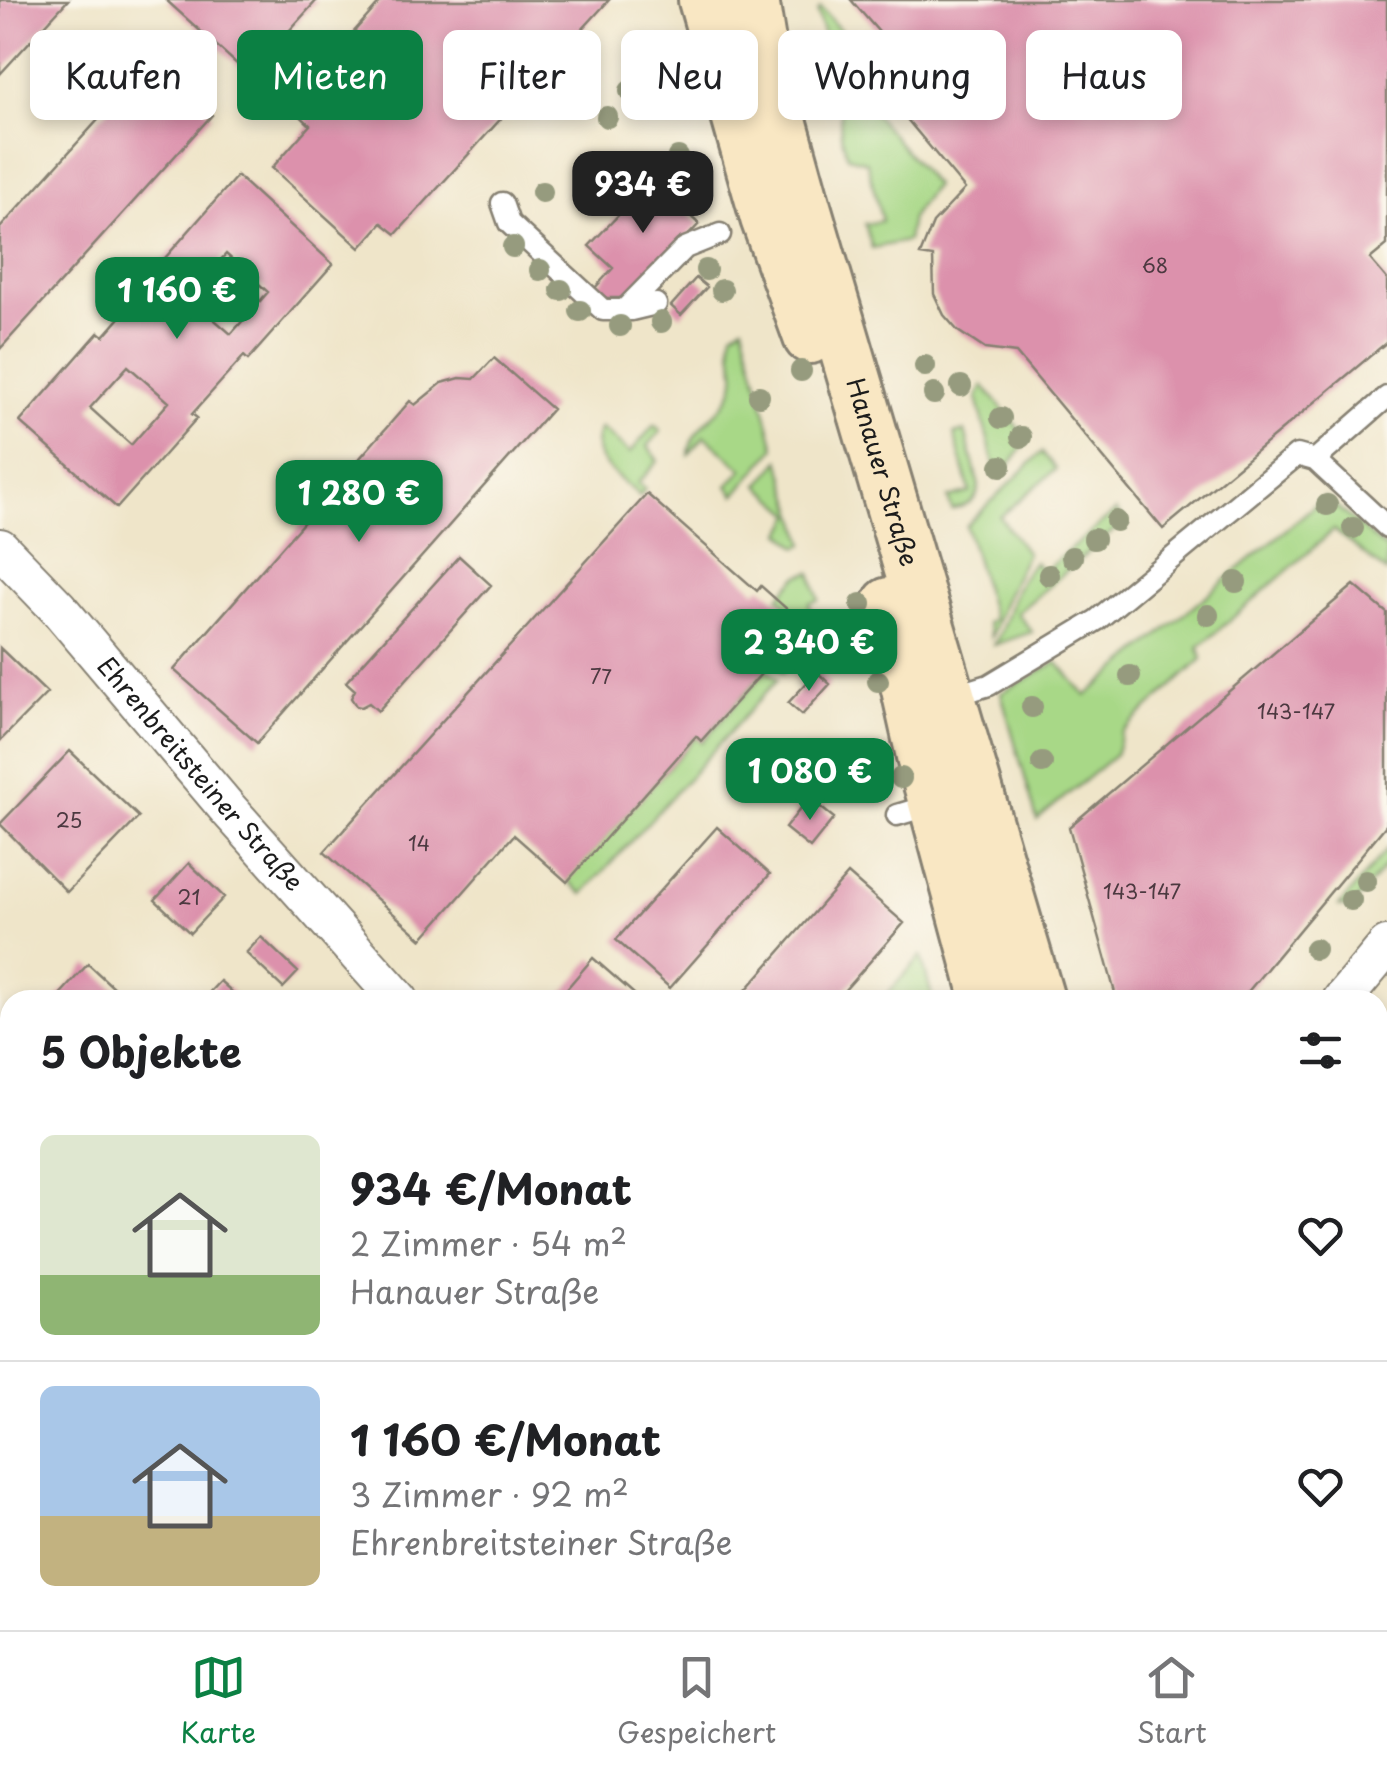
<!DOCTYPE html>
<html lang="de">
<meta charset="utf-8">
<style>
body{margin:0;font-family:"Playpen Sans",sans-serif;background:#f2f2f2;color:#202124;height:100vh;display:flex;flex-direction:column;font-size:38px;white-space:nowrap}
*{box-sizing:border-box;margin:0}
p{font-size:32px;color:#757577}
.icon{flex:none;width:55px;height:55px;fill:none;stroke:currentColor;stroke-width:2;stroke-linecap:round;stroke-linejoin:round}
.map{position:relative;flex:1;overflow:hidden}
.side{position:absolute;left:0px;top:990px;width:1388px;height:640px;display:flex;flex-direction:column;background:#fff;border-radius:30px 30px 0 0;box-shadow:0 5px 15px #0003}
.side>*{flex:none}
.hud{position:absolute;left:30px;top:30px;width:1328px;height:90px;display:flex;gap:20px}
.price{position:absolute;translate:-50% -85px;padding:0 22px;border-radius:20px;background:#0b8043;color:#fff;font-size:32px;line-height:65px;filter:drop-shadow(0 2px 5px #0008)}
.price::after{content:'';position:absolute;left:50%;top:60px;width:30px;height:22px;margin-left:-15px;background:inherit;clip-path:polygon(0 0,100% 0,50% 100%)}
.price.on{background:#222;color:#fff}
ul{padding:0;list-style:none}
li{display:flex;align-items:center;gap:30px;height:250px;padding:0 40px}
li+li{border-top:2px solid #e0e0e0}
li span{display:grid;place-items:center;flex:none;width:280px;height:200px;border-radius:15px;color:#555}
li>.icon{margin-inline-start:auto}
span .icon{width:120px;height:120px;fill:#fffc;stroke-width:1}
li b{font-size:42px}
h2{display:flex;justify-content:space-between;align-items:center;height:120px;padding:0 40px;font-size:42px}
.chip{padding:0 35px;border-radius:15px;background:#fff;box-shadow:0 5px 15px #0003;font-size:35px;line-height:90px}
.chip.on{background:#0b8043;color:#fff}
.dock{display:flex;justify-content:space-around;align-items:center;height:140px;border-top:2px solid #e0e0e0;background:#fff;font-size:28px;color:#757577}
.dock a{display:grid;justify-items:center;gap:5px}
.dock .on{color:#0b8043}
.map>svg:first-child{display:block}
.green{fill:#a8d887;stroke:#627a52;stroke-width:2.5}
.forest{fill:#86b874;stroke:#516a48;stroke-width:2.5}
.building{fill:#dc91ac;fill-rule:evenodd}
.lines{fill:none;stroke-linecap:round;stroke-linejoin:round}
.lane-casing{stroke:#868072;stroke-width:25}
.street-casing{stroke:#868072;stroke-width:42}
.secondary-casing{stroke:#868072;stroke-width:58}
.lane{stroke:#fff;stroke-width:20}
.street{stroke:#fff;stroke-width:38}
.secondary{stroke:#f9e7c3;stroke-width:52}
.tree{fill:#969b7e}
.labels{text-anchor:middle;stroke-width:9;stroke-linejoin:round;paint-order:stroke}
.number-label{font-size:20px;fill:#4c3940}
.street-label{font-size:25px;fill:#1c1c1c;stroke:#fbf7ec}
</style>
<div class="map">
<svg width="1387" height="1630" viewBox="0 0 1387 1630">
<rect width="100%" height="100%" fill="#fbf7ec"/>
<filter id="ink" filterUnits="userSpaceOnUse"><feTurbulence type="fractalNoise" baseFrequency=".01" numOctaves="2"/><feDisplacementMap in="SourceGraphic" scale="20" xChannelSelector="R" yChannelSelector="G"/><feConvolveMatrix kernelMatrix="1 2 1 2 8 2 1 2 1" color-interpolation-filters="sRGB"/></filter>
<filter id="wash" filterUnits="userSpaceOnUse"><feTurbulence type="fractalNoise" baseFrequency=".0048" numOctaves="4" result="noise"/><feDisplacementMap in="SourceGraphic" scale="40" xChannelSelector="R" yChannelSelector="G"/><feGaussianBlur stdDeviation="2.25" result="paint"/><feColorMatrix in="noise" values="0 0 0 0 0 0 0 0 0 0 0 0 0 0 0 0 0 1.4 0 .05"/><feComposite in="paint" operator="in"/></filter>
<g filter="url(#wash)">
<rect width="100%" height="100%" fill="#efe5c9"/>
<path class="green" d="M 820,8 L 862,54 L 849,68 L 858,94 L 934,185 L 911,218 L 907,241 L 872,248 L 865,224 L 882,221 L 867,162 L 848,157 L 841,135 L 839,85 L 817,12 Z
M 743,325 L 775,448 L 735,495 L 728,486 L 743,469 L 705,436 L 689,454 C 690,428 719,416 730,395 C 743,371 727,355 733,332 Z
M 983,385 L 1028,440 L 1002,476 L 995,467 L 977,398 Z
M 654,425 L 661,431 L 648,446 L 658,461 L 638,483 L 645,489 L 640,496 C 620,478 583,457 601,428 L 630,453 Z
M 965,431 L 979,486 C 977,503 967,505 952,510 L 948,498 L 970,492 L 954,434 Z
M 1042,452 L 1056,469 L 1000,517 L 1027,553 L 1006,596 L 991,637 L 987,623 L 993,619 L 966,526 Z
M 780,460 L 805,544 L 798,547 L 783,533 L 793,514 L 759,485 Z
M 1325,497 L 1387,550 L 1387,573 L 1334,530 L 1199,647 L 1202,659 L 1122,732 L 1115,755 L 1037,820 L 1001,693 L 1057,662 L 1086,696 Z
M 1116,511 L 1125,521 L 1017,613 L 1032,632 L 994,645 C 1011,617 1009,586 1035,562 L 1043,572 Z
M 811,572 L 819,600 L 809,603 L 815,627 L 826,625 L 783,672 L 773,662 L 807,625 L 779,597 L 798,576 Z
M 767,670 L 777,680 L 583,894 L 567,880 L 696,737 L 702,742 Z
M 1387,849 L 1387,864 L 1350,908 L 1339,906 Z
M 921,956 L 933,1000 L 882,1000 Z"/>
<path class="forest" d="M 1387,1055 L 1387,1187 L 1378,1187 L 1378,1066 Z"/>
<g id="blocks">
<path class="building" d="M 0,0 L 68,0 L 0,74 Z
M 166,0 L 317,0 L 249,75 Z
M 382,0 L 609,0 L 396,234 L 382,223 L 360,248 L 272,168 L 310,125 L 289,105 Z
M 851,0 L 1387,0 L 1387,245 L 1370,259 L 1387,279 L 1387,342 L 1163,529 L 1016,353 L 985,349 L 958,331 L 944,315 L 934,294 L 933,257 L 920,255 L 933,223 L 965,189 L 871,76 L 889,62 L 876,47 L 885,39 Z
M 130,40 L 212,115 L 0,349 L 0,228 L 136,78 L 113,58 Z
M 672,159 L 684,210 L 699,224 L 629,298 L 605,298 L 594,289 L 613,268 L 589,246 Z
M 237,176 L 333,264 L 248,360 L 244,356 L 192,414 L 197,418 L 117,508 L 20,422 L 99,332 L 104,336 L 155,278 L 151,274 ZM 226,254 L 268,292 L 231,334 L 188,297 ZM 128,366 L 169,402 L 131,445 L 90,408 Z
M 696,278 L 707,287 L 681,315 L 671,306 Z
M 494,358 L 552,409 L 257,743 L 174,670 L 410,401 L 415,405 L 442,383 L 460,378 L 474,379 Z
M 647,494 L 757,591 L 761,586 L 805,625 L 701,741 L 696,736 L 567,882 L 514,835 L 422,939 L 324,852 Z
M 459,556 L 491,585 L 378,711 L 369,703 L 361,707 L 356,706 L 351,698 L 355,690 L 346,682 Z
M 1354,585 L 1387,613 L 1387,824 L 1241,1000 L 1117,1000 L 1069,827 Z
M 0,648 L 47,693 L 0,741 Z
M 817,672 L 830,684 L 802,715 L 788,703 Z
M 70,751 L 139,817 L 67,892 L 0,824 Z
M 850,754 L 869,771 L 850,793 L 831,775 Z
M 809,798 L 834,818 L 810,848 L 785,828 Z
M 717,827 L 770,874 L 670,988 L 616,940 Z
M 189,863 L 224,897 L 190,933 L 155,900 Z
M 848,874 L 904,923 L 836,1000 L 758,1000 L 746,990 Z
M 261,937 L 298,972 L 283,988 L 246,953 Z
M 593,958 L 641,1000 L 557,1000 Z
M 88,964 L 127,1000 L 55,1000 Z
M 220,981 L 229,989 L 240,1000 L 208,1000 L 205,997 Z
M 10,1192 L 10,1250 L 0,1241 L 0,1202 Z
M 1378,1236 L 1387,1244 L 1387,1283 L 1378,1294 Z
M 1378,1351 L 1387,1359 L 1387,1446 L 1378,1457 Z
M 0,1444 L 10,1454 L 10,1468 L 0,1478 Z
M 68,1620 L 106,1620 L 117,1630 L 79,1630 Z
M 359,1620 L 416,1620 L 407,1630 L 370,1630 Z
M 656,1620 L 703,1620 L 694,1630 L 667,1630 Z
M 920,1620 L 1051,1620 L 1051,1624 L 1045,1630 L 911,1630 Z"/>
</g>
</g>
<g filter="url(#ink)">
<use href="#blocks" fill-opacity="0" stroke="#868072" stroke-width="2.5"/>
<g class="lines">
<defs>
<path id="lane" d="M 502,203 L 509,223 L 603,310 L 631,310 L 656,304
M 623,311 L 685,248 L 720,234
M 1315,460 L 1387,397
M 950,697 L 989,685 L 1097,620 L 1297,455 L 1315,460 L 1387,527
M 897,815 L 934,804
M 1378,1563 L 1387,1550
M 1329,1630 L 1336,1620"/>
<g id="street">
<path id="s1" d="M 0,548 L 58,608 L 228,809 L 399,1000"/>
<path d="M 1342,1000 L 1387,946"/>
<path d="M 0,1338 L 10,1352"/>
<path d="M 192,1620 L 199,1630"/>
</g>
<g id="secondary">
<path d="M 705,0 L 767,218 L 810,337"/>
<path id="s2" d="M 752,0 L 760,48 L 802,200 L 1038,1000"/>
<path d="M 889,604 L 925,765 L 988,1000"/>
<path d="M 1191,1620 L 1196,1630"/>
<path d="M 1244,1620 L 1248,1630"/>
<path d="M 804,1630 L 813,1620"/>
</g>
</defs>
<use href="#lane" class="lane-casing"/>
<use href="#street" class="street-casing"/>
<use href="#secondary" class="secondary-casing"/>
<use href="#lane" class="lane"/>
<use href="#street" class="street"/>
<use href="#secondary" class="secondary"/>
</g>
<g class="tree">
<circle cx="630" cy="91" r="11"/>
<circle cx="661" cy="91" r="11"/>
<circle cx="607" cy="117" r="11"/>
<circle cx="678" cy="157" r="11"/>
<circle cx="542" cy="192" r="11"/>
<circle cx="513" cy="247" r="11"/>
<circle cx="540" cy="270" r="11"/>
<circle cx="706" cy="270" r="11"/>
<circle cx="561" cy="290" r="11"/>
<circle cx="722" cy="290" r="11"/>
<circle cx="580" cy="311" r="11"/>
<circle cx="661" cy="322" r="11"/>
<circle cx="620" cy="326" r="11"/>
<circle cx="925" cy="366" r="11"/>
<circle cx="801" cy="371" r="11"/>
<circle cx="961" cy="386" r="11"/>
<circle cx="934" cy="394" r="11"/>
<circle cx="759" cy="396" r="11"/>
<circle cx="1001" cy="418" r="11"/>
<circle cx="1021" cy="437" r="11"/>
<circle cx="1001" cy="466" r="11"/>
<circle cx="1327" cy="505" r="11"/>
<circle cx="1116" cy="521" r="11"/>
<circle cx="1353" cy="528" r="11"/>
<circle cx="1094" cy="539" r="11"/>
<circle cx="1072" cy="557" r="11"/>
<circle cx="1049" cy="575" r="11"/>
<circle cx="1236" cy="582" r="11"/>
<circle cx="861" cy="604" r="11"/>
<circle cx="1208" cy="615" r="11"/>
<circle cx="872" cy="656" r="11"/>
<circle cx="1130" cy="676" r="11"/>
<circle cx="878" cy="681" r="11"/>
<circle cx="1032" cy="707" r="11"/>
<circle cx="1042" cy="763" r="11"/>
<circle cx="901" cy="778" r="11"/>
<circle cx="1366" cy="881" r="11"/>
<circle cx="1351" cy="900" r="11"/>
<circle cx="1315" cy="949" r="11"/>
</g>
</g>
<g class="labels">
<g class="number-label">
<text x="1155" y="273">68</text>
<text x="601" y="684">77</text>
<text x="1296" y="719">143-147</text>
<text x="69" y="828">25</text>
<text x="419" y="851">14</text>
<text x="1142" y="899">143-147</text>
<text x="189" y="905">21</text>
</g>
<g class="street-label">
<text dy="9" stroke="none"><textPath href="#s2" startOffset="490">Hanauer Straße</textPath></text>
<text dy="9" stroke="none"><textPath href="#s1" startOffset="302">Ehrenbreitsteiner Straße</textPath></text>
</g>
</g>
</svg>
<b class="price on" style="left:643px;top:236px">934 €</b>
<b class="price" style="left:177px;top:342px">1 160 €</b>
<b class="price" style="left:359px;top:545px">1 280 €</b>
<b class="price" style="left:809px;top:694px">2 340 €</b>
<b class="price" style="left:810px;top:823px">1 080 €</b>
<div class="hud">
<a class="chip">Kaufen</a>
<a class="chip on">Mieten</a>
<a class="chip">Filter</a>
<a class="chip">Neu</a>
<a class="chip">Wohnung</a>
<a class="chip">Haus</a>
</div>
<section class="side">
<h2>5 Objekte<svg class="icon" aria-label="filters" viewBox="0 0 24 24"><path d="M4 7h16M4 17h16"/><circle cx="9" cy="7" r="2"/><circle cx="15" cy="17" r="2"/></svg></h2>
<ul>
<li><span style="background:linear-gradient(#dfe7d0 70%,#8fb573 0)"><svg class="icon" aria-label="home" viewBox="0 0 24 24"><path d="M3 11l9-7 9 7M6 9v11h12V9"/></svg></span><div><b>934 €/Monat</b><p>2 Zimmer · 54 m²</p><p>Hanauer Straße</p></div><svg class="icon" aria-label="heart" viewBox="0 0 24 24"><path d="M12 20l-8-8c-3-5 5-10 8-4 3-6 11-1 8 4z"/></svg></li>
<li><span style="background:linear-gradient(#a9c7e8 65%,#c2b280 0)"><svg class="icon" aria-label="home" viewBox="0 0 24 24"><path d="M3 11l9-7 9 7M6 9v11h12V9"/></svg></span><div><b>1 160 €/Monat</b><p>3 Zimmer · 92 m²</p><p>Ehrenbreitsteiner Straße</p></div><svg class="icon" aria-label="heart" viewBox="0 0 24 24"><path d="M12 20l-8-8c-3-5 5-10 8-4 3-6 11-1 8 4z"/></svg></li>
</ul>
</section>
</div>
<nav class="dock">
<a class="on"><svg class="icon" aria-label="map" viewBox="0 0 24 24"><path d="M3 6l6-2 6 2 6-2v14l-6 2-6-2-6 2zM9 4v14M15 6v14"/></svg>Karte</a>
<a><svg class="icon" aria-label="saved" viewBox="0 0 24 24"><path d="M7 4h10v16l-5-4-5 4z"/></svg>Gespeichert</a>
<a><svg class="icon" aria-label="home" viewBox="0 0 24 24"><path d="M3 11l9-7 9 7M6 9v11h12V9"/></svg>Start</a>
</nav>
